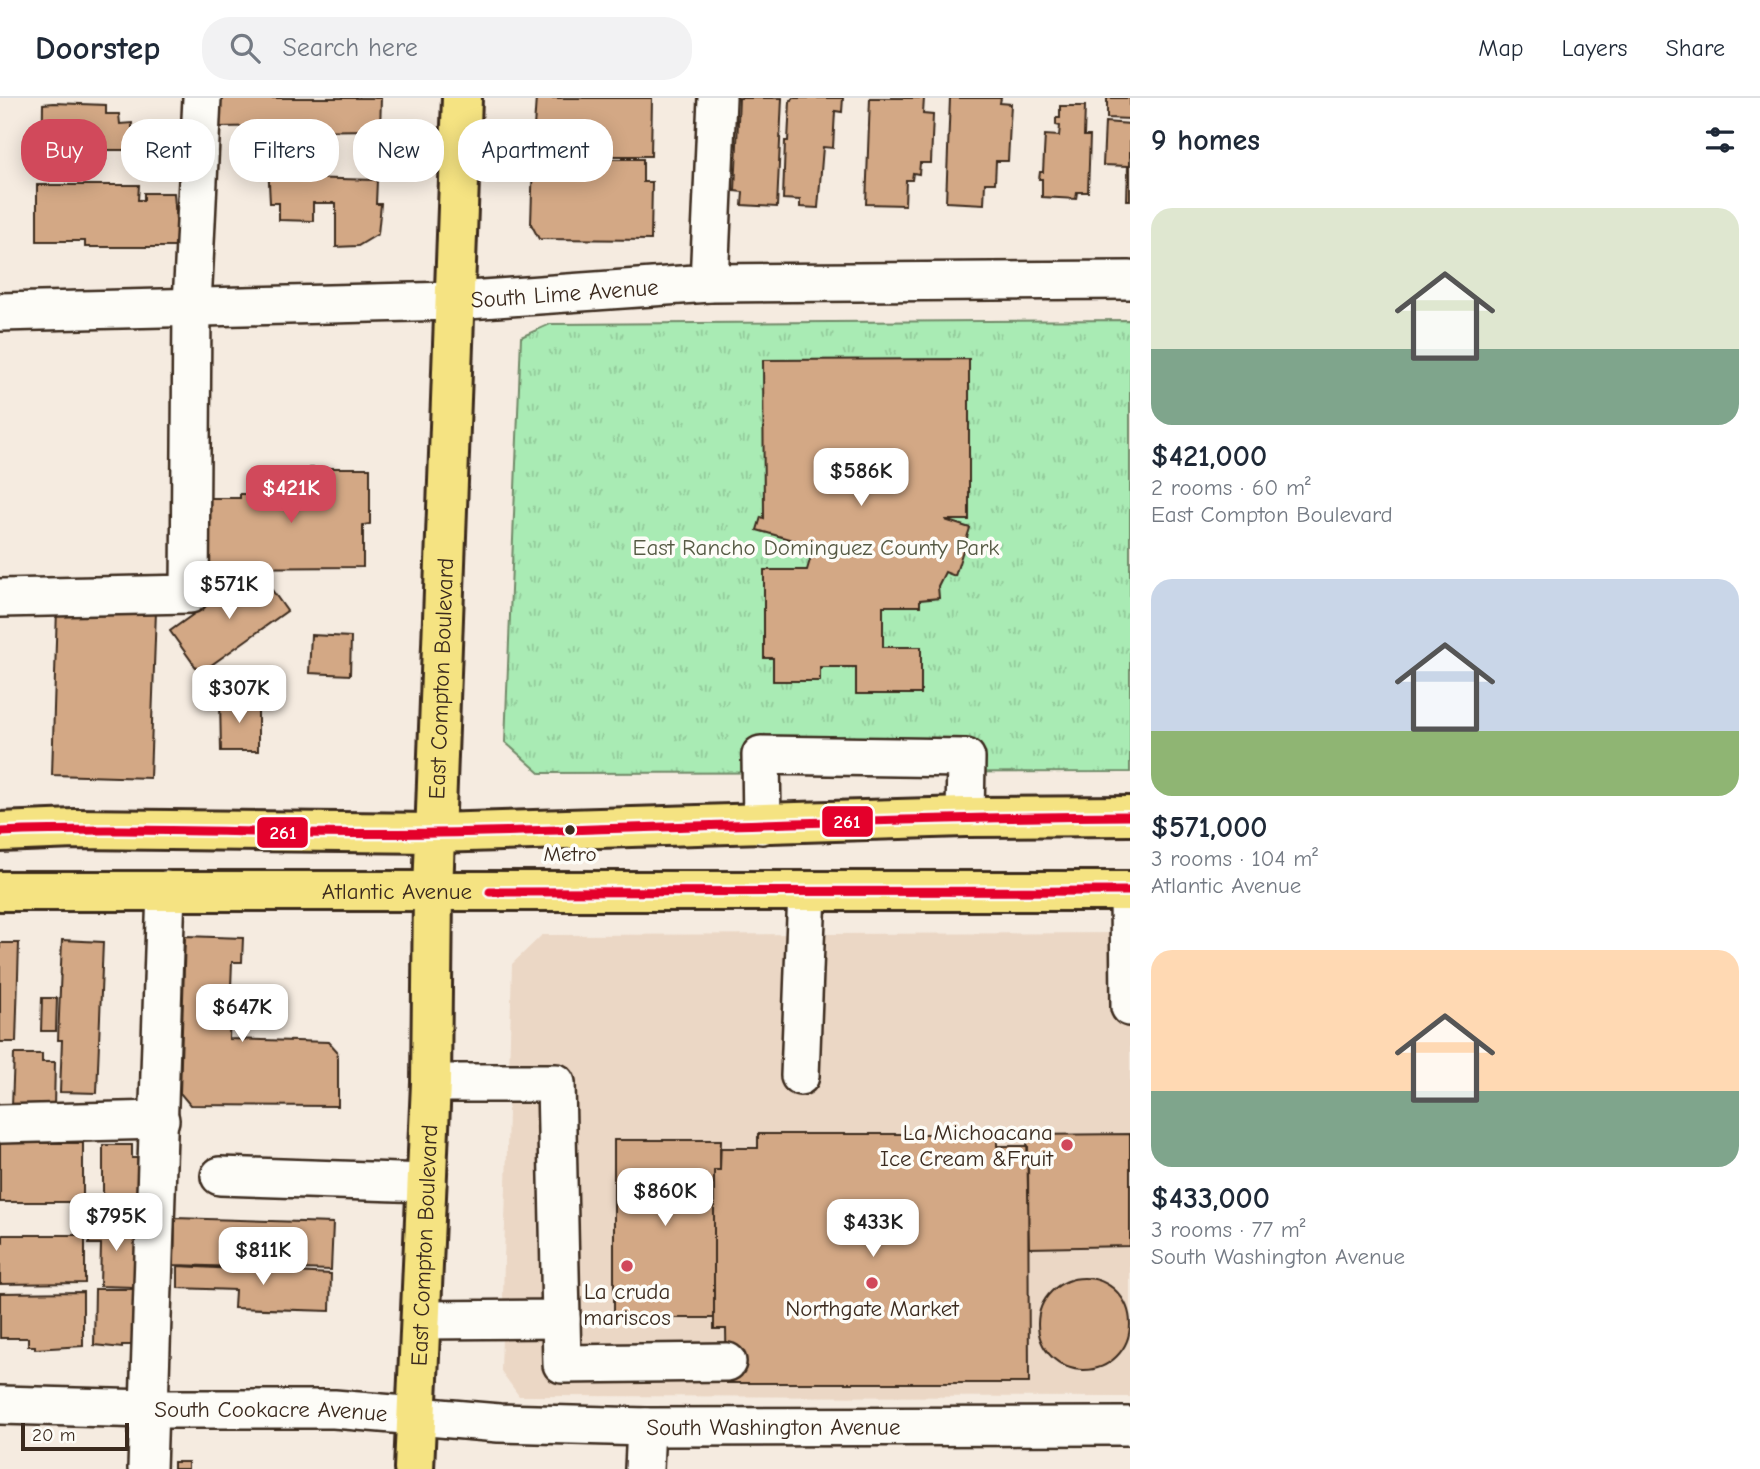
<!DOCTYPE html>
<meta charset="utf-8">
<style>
body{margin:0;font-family:"Comic Neue",sans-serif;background:#f2f2f3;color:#1f2937;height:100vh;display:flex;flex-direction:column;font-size:26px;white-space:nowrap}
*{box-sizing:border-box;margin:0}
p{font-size:23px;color:#747a83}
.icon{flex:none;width:38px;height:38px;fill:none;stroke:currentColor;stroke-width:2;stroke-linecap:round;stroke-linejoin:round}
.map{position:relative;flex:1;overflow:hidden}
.drawer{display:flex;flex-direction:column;background:#fff;width:630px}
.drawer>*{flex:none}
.banner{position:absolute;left:21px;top:21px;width:665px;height:63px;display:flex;gap:14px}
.scale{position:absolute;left:21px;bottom:18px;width:108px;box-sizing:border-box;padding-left:7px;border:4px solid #3b2a1e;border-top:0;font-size:19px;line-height:24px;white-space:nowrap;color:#3b2a1e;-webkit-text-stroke:5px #fdfcf7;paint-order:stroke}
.price{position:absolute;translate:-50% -60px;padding:0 16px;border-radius:14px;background:#fff;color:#222;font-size:23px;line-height:46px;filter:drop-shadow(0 2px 4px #0008)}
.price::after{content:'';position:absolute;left:50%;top:42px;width:21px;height:16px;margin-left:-10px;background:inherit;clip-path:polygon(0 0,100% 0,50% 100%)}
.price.active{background:#d1495b;color:#fff}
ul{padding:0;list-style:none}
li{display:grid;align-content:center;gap:14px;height:371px;padding:0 21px}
li span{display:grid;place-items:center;height:217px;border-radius:21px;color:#555}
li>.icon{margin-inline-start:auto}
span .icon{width:126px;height:126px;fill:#fffc;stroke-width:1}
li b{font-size:30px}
h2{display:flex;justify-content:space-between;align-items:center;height:84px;padding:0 21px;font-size:30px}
.pill{padding:0 24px;border-radius:28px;background:#fff;box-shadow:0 4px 18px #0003;font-size:24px;line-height:63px}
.pill.active{background:#d1495b;color:#fff}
header{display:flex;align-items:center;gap:42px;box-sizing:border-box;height:98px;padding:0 35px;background:#fff;border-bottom:2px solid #e0e1e3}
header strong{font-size:33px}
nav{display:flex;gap:38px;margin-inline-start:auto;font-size:24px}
.search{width:490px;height:63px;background:#f2f2f3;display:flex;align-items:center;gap:18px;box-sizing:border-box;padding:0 24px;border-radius:28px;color:#747a83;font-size:26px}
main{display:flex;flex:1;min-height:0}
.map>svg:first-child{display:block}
.built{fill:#ebd7c5}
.park{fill:url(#park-tufts);stroke:#728a69;stroke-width:2}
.building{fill:#d3a885;stroke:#3b2a1e;stroke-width:2}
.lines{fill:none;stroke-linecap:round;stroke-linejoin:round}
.minor-casing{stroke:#3b2a1e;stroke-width:42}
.major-casing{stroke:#3b2a1e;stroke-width:44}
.minor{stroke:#fdfcf7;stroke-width:37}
.major{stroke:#f5e382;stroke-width:38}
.bus-1-casing{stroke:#fdfcf7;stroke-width:14}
.bus-1{stroke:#e4002b;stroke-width:9}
.bus-dot{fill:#3b2a1e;stroke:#fdfcf7;stroke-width:2.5}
.poi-dot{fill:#d1495b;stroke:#fdfcf7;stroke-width:2.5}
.labels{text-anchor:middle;stroke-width:7;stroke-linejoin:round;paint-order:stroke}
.bus-label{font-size:21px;fill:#3b2a1e;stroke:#fdfcf7}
.street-label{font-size:23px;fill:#3b2a1e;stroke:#fdfcf7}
.park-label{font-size:23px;fill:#565a44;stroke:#fdfcf7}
.poi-label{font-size:23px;fill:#3b2a1e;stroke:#fdfcf7}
.line-badge{stroke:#fdfcf7;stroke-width:2.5}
.badge-label{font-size:19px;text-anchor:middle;font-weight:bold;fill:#fff}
</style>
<header>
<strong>Doorstep</strong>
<div class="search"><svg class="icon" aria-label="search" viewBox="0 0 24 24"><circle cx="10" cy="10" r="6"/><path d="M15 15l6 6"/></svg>Search here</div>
<nav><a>Map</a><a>Layers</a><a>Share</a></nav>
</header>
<main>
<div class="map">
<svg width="1130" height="1371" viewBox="0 0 1130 1371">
<defs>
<pattern id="park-tufts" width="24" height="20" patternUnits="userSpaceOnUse" patternTransform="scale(1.75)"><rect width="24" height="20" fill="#a9ebb4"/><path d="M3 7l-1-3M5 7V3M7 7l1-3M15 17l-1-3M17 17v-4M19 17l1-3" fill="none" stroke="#92ca9a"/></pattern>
</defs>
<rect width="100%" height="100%" fill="#f5ebe0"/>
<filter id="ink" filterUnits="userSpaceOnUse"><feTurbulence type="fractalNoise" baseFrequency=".0143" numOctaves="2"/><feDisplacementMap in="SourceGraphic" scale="14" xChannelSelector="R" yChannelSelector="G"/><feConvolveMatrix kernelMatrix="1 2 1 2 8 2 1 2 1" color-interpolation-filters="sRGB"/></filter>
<g filter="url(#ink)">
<path class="built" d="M 1130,835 L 1130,1299 L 519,1298 L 501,1273 L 512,866 L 542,837 Z"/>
<path class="park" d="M 1130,222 L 1130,674 L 540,675 L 505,644 L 521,239 L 550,226 Z"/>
<path class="building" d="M 220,0 L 381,0 L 380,32 L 286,33 L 286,28 L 219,29 Z
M 536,0 L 652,0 L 651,58 L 532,58 Z
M 739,0 L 782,0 L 777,109 L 742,107 L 743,94 L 735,93 Z
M 793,0 L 843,0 L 842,14 L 835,13 L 833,50 L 823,49 L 818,110 L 800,109 L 800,102 L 783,101 L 785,43 L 788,43 L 790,3 Z
M 870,0 L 924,0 L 923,16 L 933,17 L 931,65 L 920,65 L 919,76 L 913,75 L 912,82 L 906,82 L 905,107 L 866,106 Z
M 950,0 L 1001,0 L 1000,5 L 1011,6 L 1008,63 L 996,63 L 995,85 L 985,85 L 984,106 L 946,104 Z
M 1107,0 L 1130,0 L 1130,21 L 1107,20 Z
M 54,5 L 106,7 L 106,16 L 119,16 L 120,26 L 132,25 L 132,52 L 105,52 L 106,61 L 65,61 L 65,79 L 42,79 L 43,6 Z
M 1060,8 L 1085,8 L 1084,38 L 1090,38 L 1088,94 L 1077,94 L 1076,101 L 1042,99 L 1042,81 L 1039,81 L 1040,74 L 1043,74 L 1045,37 L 1059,38 L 1060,28 L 1056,27 L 1056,20 L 1060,20 Z
M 1105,24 L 1130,26 L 1130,102 L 1127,102 L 1128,68 L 1103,67 Z
M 163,32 L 175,32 L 174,79 L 141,79 L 141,45 L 163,45 Z
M 533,61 L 643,61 L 643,84 L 652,84 L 651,142 L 539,141 L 531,126 Z
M 268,65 L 302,65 L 302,80 L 377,82 L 376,106 L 381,106 L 378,136 L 358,148 L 336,149 L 336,105 L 313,105 L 313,123 L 279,122 L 279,105 L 270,105 Z
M 37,87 L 139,87 L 138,102 L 144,102 L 144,95 L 174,95 L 178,149 L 85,149 L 85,143 L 37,143 Z
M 969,261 L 969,422 L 945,422 L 970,430 L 955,478 L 945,474 L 938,488 L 939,500 L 920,502 L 920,508 L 883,508 L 883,549 L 921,549 L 921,596 L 856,596 L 856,569 L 820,569 L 820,583 L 773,583 L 773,560 L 764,560 L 764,472 L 807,472 L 814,448 L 757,432 L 761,419 L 764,420 L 763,262 Z
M 310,370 L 370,370 L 370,426 L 363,427 L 363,469 L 203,470 L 203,400 L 240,400 L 240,396 L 310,396 Z
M 257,471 L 287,513 L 200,575 L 170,533 Z
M 57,510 L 156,513 L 150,680 L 52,677 Z
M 311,537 L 351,539 L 350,577 L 309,575 Z
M 258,601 L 258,653 L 221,653 L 220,602 Z
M 185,838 L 243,840 L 242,864 L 232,864 L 229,941 L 329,944 L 337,953 L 338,961 L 338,1008 L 190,1007 L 180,995 Z
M 62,842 L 103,844 L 97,995 L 60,994 L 62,942 L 58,942 Z
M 0,845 L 19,845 L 16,944 L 0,944 Z
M 42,900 L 57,900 L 56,933 L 41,933 Z
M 14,956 L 42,956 L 42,964 L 55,964 L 54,1009 L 12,1008 Z
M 758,1036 L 997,1036 L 997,1048 L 1028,1048 L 1029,1285 L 727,1285 L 726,1231 L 714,1231 L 714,1072 L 720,1072 L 720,1050 L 758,1050 Z
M 1130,1036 L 1130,1148 L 1029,1150 L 1027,1037 Z
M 614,1042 L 721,1042 L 720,1072 L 714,1072 L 714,1220 L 614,1220 Z
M 0,1045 L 83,1045 L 83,1104 L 0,1104 Z
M 103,1047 L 132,1047 L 132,1060 L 139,1060 L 139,1109 L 103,1109 Z
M 175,1120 L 333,1125 L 331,1172 L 174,1167 Z
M 90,1125 L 136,1126 L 135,1189 L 100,1188 L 101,1146 L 89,1146 Z
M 3,1137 L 85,1137 L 85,1185 L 0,1186 L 0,1144 L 3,1144 Z
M 178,1168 L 331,1176 L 330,1213 L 234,1210 L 235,1192 L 178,1190 Z
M1038 1226a46 46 0 1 1 92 0a46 46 0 1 1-92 0Z
M 95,1191 L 136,1191 L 136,1247 L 122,1247 L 122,1250 L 94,1247 Z
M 83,1194 L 83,1248 L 35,1251 L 35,1248 L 28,1248 L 28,1240 L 0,1240 L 0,1195 Z
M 173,1364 L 188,1364 L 188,1371 L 173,1371 Z"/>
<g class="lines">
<defs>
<g id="minor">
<path d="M 709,185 L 717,0"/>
<path id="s1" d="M 0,214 L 454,203 L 709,185 L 1130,182"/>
<path d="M 0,500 L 190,496 L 192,207 L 202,0"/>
<path d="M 762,727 L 761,657 L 966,660 L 965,719"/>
<path d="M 1129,794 L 1130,909"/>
<path d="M 800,978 L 807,793"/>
<path d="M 0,1026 L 160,1022"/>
<path d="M 220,1078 L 427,1085"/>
<path d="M 561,1221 L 562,1266 L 727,1264"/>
<path d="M 421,1222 L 561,1221 L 556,985 L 431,985"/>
<path id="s2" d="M 0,1307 L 150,1311 L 334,1311 L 499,1325 L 646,1329 L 1130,1328"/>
<path d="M 147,1371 L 166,792"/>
<path d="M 644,1371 L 646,1329"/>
</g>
<g id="major">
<path d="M 0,734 L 75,731 L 435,735 L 965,719 L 1130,718"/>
<path id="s3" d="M 0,793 L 1130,793"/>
<path id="s4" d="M 414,1371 L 431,985 L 433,794 L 462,0"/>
</g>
</defs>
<use href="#minor" class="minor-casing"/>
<use href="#major" class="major-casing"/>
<use href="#minor" class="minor"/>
<use href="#major" class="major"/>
<defs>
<path id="bus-1" d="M 0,734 C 146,728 291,738 437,735 C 668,731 899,719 1130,718
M 490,794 L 1130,793"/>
</defs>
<use href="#bus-1" class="bus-1-casing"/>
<use href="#bus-1" class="bus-1"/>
</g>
</g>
<circle class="bus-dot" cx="570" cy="732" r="6"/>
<g class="poi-dot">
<circle cx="1067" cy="1047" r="7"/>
<circle cx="627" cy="1168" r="7"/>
<circle cx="872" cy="1185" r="7"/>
</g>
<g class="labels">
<g class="bus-label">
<text x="570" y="763">Metro</text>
</g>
<g class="street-label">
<text dy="8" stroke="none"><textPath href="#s1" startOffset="565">South Lime Avenue</textPath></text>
<text dy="8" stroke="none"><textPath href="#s4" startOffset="791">East Compton Boulevard</textPath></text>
<text dy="8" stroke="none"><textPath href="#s3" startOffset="397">Atlantic Avenue</textPath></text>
<text dy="8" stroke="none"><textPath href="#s4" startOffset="224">East Compton Boulevard</textPath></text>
<text dy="8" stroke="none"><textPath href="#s2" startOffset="271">South Cookacre Avenue</textPath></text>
<text dy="8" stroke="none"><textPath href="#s2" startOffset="774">South Washington Avenue</textPath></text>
</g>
<g class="park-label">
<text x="816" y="457">East Rancho Dominguez County Park</text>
</g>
<g class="poi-label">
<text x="1053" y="1042" text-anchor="end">La Michoacana<tspan x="1053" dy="26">Ice Cream &amp;Fruit</tspan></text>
<text x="627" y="1201">La cruda<tspan x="627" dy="26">mariscos</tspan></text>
<text x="872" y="1218">Northgate Market</text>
</g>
</g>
<g class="line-badge">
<rect x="821" y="707" width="53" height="33" rx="7" fill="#e4002b"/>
<rect x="256" y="718" width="53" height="33" rx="7" fill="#e4002b"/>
</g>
<g class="badge-label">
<text x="847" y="730">261</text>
<text x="283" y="741">261</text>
</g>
</svg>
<div class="scale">20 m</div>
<b class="price" style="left:861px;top:410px">$586K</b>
<b class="price active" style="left:291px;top:427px">$421K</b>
<b class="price" style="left:229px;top:523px">$571K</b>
<b class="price" style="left:239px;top:627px">$307K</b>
<b class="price" style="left:242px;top:946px">$647K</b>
<b class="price" style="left:665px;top:1130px">$860K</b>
<b class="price" style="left:116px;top:1155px">$795K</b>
<b class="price" style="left:873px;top:1161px">$433K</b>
<b class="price" style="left:263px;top:1189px">$811K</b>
<div class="banner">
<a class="pill active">Buy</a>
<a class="pill">Rent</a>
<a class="pill">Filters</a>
<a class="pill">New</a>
<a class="pill">Apartment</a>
</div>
</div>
<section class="drawer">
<h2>9 homes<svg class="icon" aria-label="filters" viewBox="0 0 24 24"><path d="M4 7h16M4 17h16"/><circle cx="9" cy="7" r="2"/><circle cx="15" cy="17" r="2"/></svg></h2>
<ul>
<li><span style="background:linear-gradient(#dfe7d0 65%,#7fa58c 0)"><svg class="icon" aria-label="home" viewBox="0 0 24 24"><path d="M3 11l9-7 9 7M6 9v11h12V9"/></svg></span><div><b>$421,000</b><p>2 rooms · 60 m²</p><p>East Compton Boulevard</p></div></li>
<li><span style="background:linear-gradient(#c9d6e8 70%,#8fb573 0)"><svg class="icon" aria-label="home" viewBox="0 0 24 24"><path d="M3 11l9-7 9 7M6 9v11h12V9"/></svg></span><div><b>$571,000</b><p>3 rooms · 104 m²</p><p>Atlantic Avenue</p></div></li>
<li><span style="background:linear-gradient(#ffd9b3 65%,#7fa58c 0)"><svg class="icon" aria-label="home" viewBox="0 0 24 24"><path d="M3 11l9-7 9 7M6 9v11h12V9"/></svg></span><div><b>$433,000</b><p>3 rooms · 77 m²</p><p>South Washington Avenue</p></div></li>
</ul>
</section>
</main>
